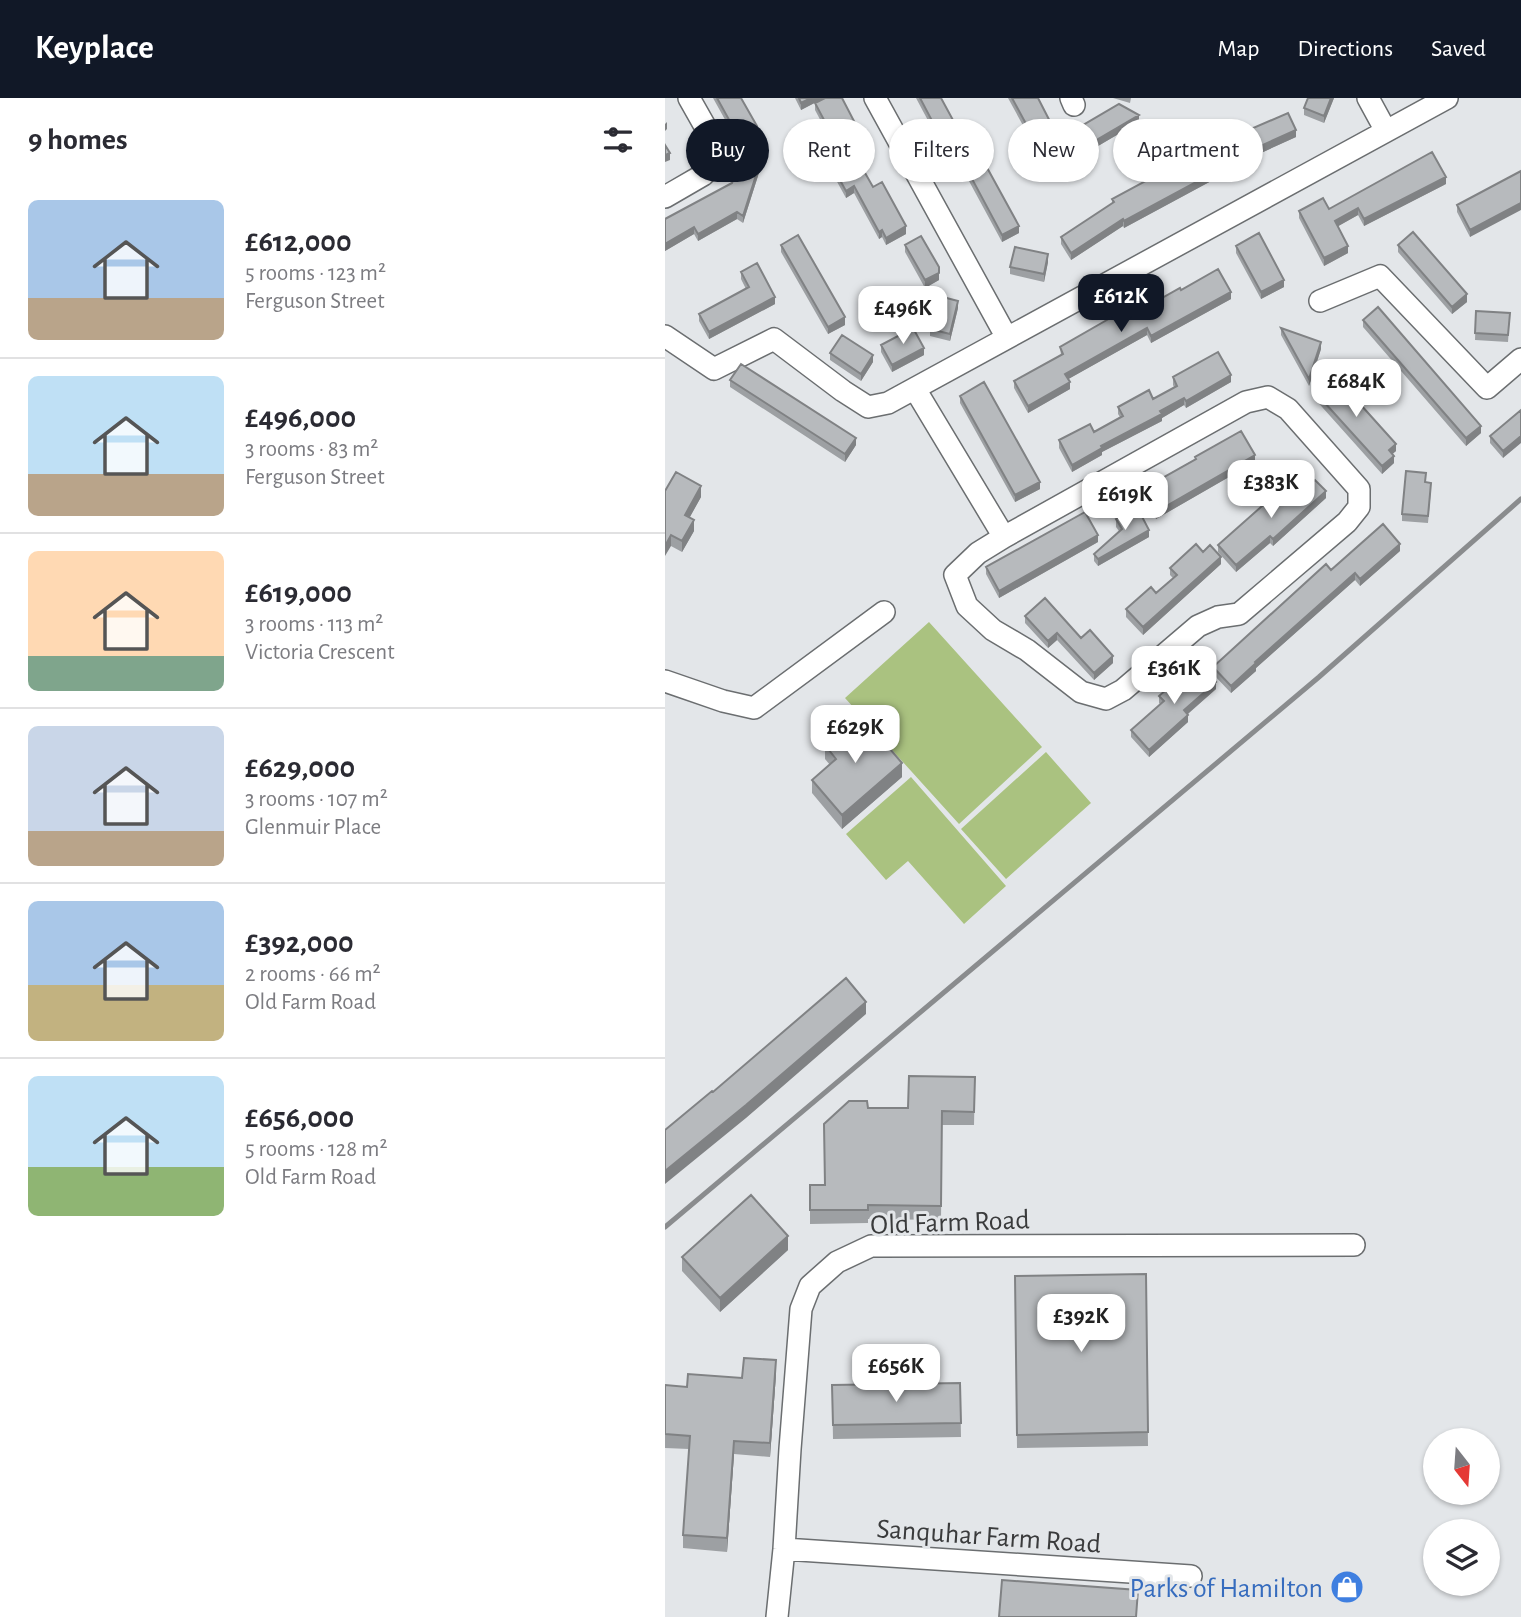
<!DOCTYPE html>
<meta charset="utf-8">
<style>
body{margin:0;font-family:"Alegreya Sans",sans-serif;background:#f2f2f3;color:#2b2b33;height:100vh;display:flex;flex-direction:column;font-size:26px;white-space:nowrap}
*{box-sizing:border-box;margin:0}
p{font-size:23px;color:#7c7c81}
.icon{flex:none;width:38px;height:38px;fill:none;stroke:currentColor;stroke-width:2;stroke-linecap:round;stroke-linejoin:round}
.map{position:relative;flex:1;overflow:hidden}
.drawer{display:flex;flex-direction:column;background:#fff;width:665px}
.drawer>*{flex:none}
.top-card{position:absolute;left:21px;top:21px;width:665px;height:63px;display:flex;gap:14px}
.needle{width:46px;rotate:163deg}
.buttons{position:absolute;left:758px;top:1330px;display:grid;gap:14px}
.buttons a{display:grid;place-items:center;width:77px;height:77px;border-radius:50%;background:#fff;box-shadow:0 2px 5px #0004;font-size:35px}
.price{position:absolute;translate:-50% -60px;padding:0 16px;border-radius:14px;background:#fff;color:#222;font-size:23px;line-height:46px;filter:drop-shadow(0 2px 4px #0008)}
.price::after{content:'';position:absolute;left:50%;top:42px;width:21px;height:16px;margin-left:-10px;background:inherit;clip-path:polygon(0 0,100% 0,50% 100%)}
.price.selected{background:#111827;color:#fff}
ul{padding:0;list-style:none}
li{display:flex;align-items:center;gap:21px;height:175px;padding:0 28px}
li+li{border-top:2px solid #e1e1e2}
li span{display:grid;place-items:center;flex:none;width:196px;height:140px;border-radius:10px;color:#555}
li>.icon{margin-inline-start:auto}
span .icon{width:84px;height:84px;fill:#fffc;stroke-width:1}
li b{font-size:30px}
h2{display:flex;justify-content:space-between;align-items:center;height:84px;padding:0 28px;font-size:30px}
.pill{padding:0 24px;border-radius:32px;background:#fff;box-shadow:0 2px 5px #0004;font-size:24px;line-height:63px}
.pill.selected{background:#111827;color:#fff}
header{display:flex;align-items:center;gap:42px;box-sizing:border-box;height:98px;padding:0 35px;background:#111827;color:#fff}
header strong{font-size:33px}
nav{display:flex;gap:38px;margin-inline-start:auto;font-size:24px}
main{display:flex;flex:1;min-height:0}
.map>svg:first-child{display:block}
.green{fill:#aac280}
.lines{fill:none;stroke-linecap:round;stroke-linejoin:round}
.minor-casing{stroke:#6b6e70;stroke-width:24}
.minor{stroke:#fff;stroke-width:21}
.rail{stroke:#8a8c8e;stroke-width:5}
.wall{fill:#9da0a3}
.shaded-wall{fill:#808284}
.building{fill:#b7babd;stroke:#808284;stroke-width:2}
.labels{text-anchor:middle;stroke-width:6;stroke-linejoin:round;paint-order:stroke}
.street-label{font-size:28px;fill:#3a3b3c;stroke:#e3e6e9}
.shop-label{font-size:28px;fill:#366cbe;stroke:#e3e6e9;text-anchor:end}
</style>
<header>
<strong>Keyplace</strong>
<nav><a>Map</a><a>Directions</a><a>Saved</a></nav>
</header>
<main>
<section class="drawer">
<h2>9 homes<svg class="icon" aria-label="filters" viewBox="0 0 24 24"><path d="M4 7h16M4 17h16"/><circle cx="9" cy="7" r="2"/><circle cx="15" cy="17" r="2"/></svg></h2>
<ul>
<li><span style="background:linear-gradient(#a9c7e8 70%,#b9a48a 0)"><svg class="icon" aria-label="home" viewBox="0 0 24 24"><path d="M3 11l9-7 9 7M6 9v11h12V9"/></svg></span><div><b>£612,000</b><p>5 rooms · 123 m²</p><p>Ferguson Street</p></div></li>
<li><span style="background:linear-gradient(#bfe0f5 70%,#b9a48a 0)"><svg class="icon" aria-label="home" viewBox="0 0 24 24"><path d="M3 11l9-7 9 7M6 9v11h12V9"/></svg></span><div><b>£496,000</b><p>3 rooms · 83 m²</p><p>Ferguson Street</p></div></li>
<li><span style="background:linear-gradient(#ffd9b3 75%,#7fa58c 0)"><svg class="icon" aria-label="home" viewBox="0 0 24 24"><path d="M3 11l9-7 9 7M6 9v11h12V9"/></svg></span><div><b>£619,000</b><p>3 rooms · 113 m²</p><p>Victoria Crescent</p></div></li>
<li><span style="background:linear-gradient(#c9d6e8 75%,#b9a48a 0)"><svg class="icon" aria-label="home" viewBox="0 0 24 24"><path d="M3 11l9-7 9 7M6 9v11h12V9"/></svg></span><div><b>£629,000</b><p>3 rooms · 107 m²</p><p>Glenmuir Place</p></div></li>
<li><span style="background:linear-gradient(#a9c7e8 60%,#c2b280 0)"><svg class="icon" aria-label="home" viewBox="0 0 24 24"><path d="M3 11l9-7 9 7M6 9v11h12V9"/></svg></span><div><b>£392,000</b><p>2 rooms · 66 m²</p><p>Old Farm Road</p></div></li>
<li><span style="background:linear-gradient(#bfe0f5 65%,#8fb573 0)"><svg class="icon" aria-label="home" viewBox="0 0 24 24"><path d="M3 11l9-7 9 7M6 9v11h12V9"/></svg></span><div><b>£656,000</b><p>5 rooms · 128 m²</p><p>Old Farm Road</p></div></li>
</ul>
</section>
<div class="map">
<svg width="856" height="1519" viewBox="0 0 856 1519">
<rect width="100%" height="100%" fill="#e3e6e9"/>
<path class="green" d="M 264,524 L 377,649 L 294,726 L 180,600 Z
M 381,654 L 426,705 L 341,781 L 296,731 Z
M 246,679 L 341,788 L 299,826 L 243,763 L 221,782 L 181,736 Z"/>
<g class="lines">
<defs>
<path id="minor" d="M 210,0 L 342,240
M 406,0 L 409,7
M 703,0 L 721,33
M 0,99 L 38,77 L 51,64 L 50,46 L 24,0
M 655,203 L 715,178 L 822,290 L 856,261
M 0,238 L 49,271 L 109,241 L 178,293 L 203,309 L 223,305 L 782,0
M 250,291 L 339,439
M 603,299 L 623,311 L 694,391 L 694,409 L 682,424 L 574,516 L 553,519 L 533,528 L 458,592 L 441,601 L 416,594 L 362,552 L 328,532 L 302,508 L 290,477 L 313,455 L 339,439 L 581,304 Z
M 0,583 L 58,603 L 89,610 L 219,514
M 119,1451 L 526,1478
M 112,1519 L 119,1451 L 125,1351 L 136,1211 L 145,1188 L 172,1164 L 206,1148 L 689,1147"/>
</defs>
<use href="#minor" class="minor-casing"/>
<use href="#minor" class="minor"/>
<path class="rail" d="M 0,1129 L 654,579 L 856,401"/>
</g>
<path class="wall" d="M 48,0 L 76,0 L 92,35 L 73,45 Z
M 130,0 L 159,0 L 136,12 Z
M 251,0 L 276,0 L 301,53 L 284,62 Z
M 343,0 L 373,0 L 394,41 L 474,24 L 404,65 L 398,56 L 379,66 Z
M 448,0 L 466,0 L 465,5 Z
M 643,0 L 669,0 L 659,25 L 639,17 L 639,10 Z
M 150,5 L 190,33 L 167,44 L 150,12 Z
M 631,39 L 574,65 L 574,68 L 459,130 L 458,128 L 406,162 L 396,146 L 396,139 L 447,106 L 447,101 L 563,41 Z
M 99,59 L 78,125 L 72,121 L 33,143 L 29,136 L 0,153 L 0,121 L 67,85 Z
M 165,64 L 208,89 L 241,136 L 221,147 L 217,139 L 214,141 L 189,95 L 181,100 L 165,71 Z
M 298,64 L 354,135 L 337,144 L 298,72 Z
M 856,73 L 805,139 L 792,114 L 792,107 Z
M 781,86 L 699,128 L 693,117 L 673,128 L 683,155 L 659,168 L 634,120 L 634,113 L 664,111 Z
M 116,147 L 180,227 L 163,236 L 116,154 Z
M 240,147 L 274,182 L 260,190 L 240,154 Z
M 733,147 L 802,204 L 787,216 L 733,154 Z
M 571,148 L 619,189 L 596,201 L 571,155 Z
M 383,164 L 379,184 L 345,176 L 345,169 Z
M 76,174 L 110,206 L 44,241 L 34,223 L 34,216 L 81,191 L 76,181 Z
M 516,192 L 566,201 L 486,245 L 482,237 L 403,281 L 405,291 L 363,315 L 349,290 L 349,283 L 396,257 L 395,249 L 465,218 Z
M 293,210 L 285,243 L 265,238 L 265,231 Z
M 811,213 L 845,215 L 843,244 L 810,242 Z
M 698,222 L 816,335 L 801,348 L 698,229 Z
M 616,230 L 656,251 L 644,288 L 616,237 Z
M 216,247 L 259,257 L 227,274 L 216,254 Z
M 165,255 L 208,264 L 196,283 L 165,262 Z
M 508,279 L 566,284 L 521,310 L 519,307 L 497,320 L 497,323 L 437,354 L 437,357 L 407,374 L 394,350 L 394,342 L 429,334 L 455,319 L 453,316 L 453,309 L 488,301 L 509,289 L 508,287 Z
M 65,282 L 191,347 L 180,364 L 65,289 Z
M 649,293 L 731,353 L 727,356 L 729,365 L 717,376 L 649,300 Z
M 295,298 L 375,391 L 350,404 L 295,305 Z
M 856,312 L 838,360 L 825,345 L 825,338 Z
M 530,359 L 590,364 L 491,421 L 478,398 L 478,391 L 530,361 Z
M 761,384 L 766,392 L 763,425 L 737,423 L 737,416 Z
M 0,393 L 36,399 L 24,420 L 29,433 L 17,454 L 6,448 Z
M 661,400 L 608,448 L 605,445 L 571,474 L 553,454 L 553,447 L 609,406 Z
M 451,421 L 484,439 L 433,468 L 429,463 L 429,456 L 454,433 L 451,429 Z
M 433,444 L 334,500 L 321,476 L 321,469 Z
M 735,453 L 695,488 L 690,482 L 591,570 L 591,573 L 566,595 L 548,576 L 548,569 L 666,472 Z
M 538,454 L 556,466 L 478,537 L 461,519 L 461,511 L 491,495 L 508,480 L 505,477 L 505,470 Z
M 360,518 L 416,540 L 448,565 L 429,582 L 392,542 L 383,550 L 360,525 Z
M 551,591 L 523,616 L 523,624 L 484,659 L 466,639 L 466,632 L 495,606 L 494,605 L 494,598 Z
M 160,647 L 237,679 L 177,731 L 147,695 L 147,682 L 165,667 L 160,661 Z
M 310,979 L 309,1027 L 277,1027 L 276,1122 L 203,1121 L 203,1125 L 145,1126 L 145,1087 L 159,1087 L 203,1010 L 243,1010 Z
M 123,1152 L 55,1214 L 17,1173 L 17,1159 Z
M 481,1176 L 483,1348 L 352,1350 L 350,1178 Z
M 111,1276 L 105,1359 L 69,1356 L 62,1454 L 18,1450 L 18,1437 L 24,1351 L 0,1350 L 0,1287 L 22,1289 Z
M 295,1285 L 296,1339 L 168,1341 L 167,1287 Z"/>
<path class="shaded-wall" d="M 146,0 L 159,0 L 136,12 L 136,5 Z
M 666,0 L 669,0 L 659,25 L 659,18 Z
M 474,17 L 474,24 L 404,65 L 404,58 Z
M 2,24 L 2,31 L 0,33 L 0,26 Z
M 190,25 L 190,33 L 167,44 L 167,37 Z
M 92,28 L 92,35 L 73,45 L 73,38 Z
M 631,32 L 631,39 L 574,65 L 574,68 L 459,130 L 459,123 L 573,58 Z
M 301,46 L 301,53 L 284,62 L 284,55 Z
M 398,49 L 398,56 L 379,66 L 379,59 Z
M 99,52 L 99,59 L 78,125 L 78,118 Z
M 5,55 L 5,62 L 0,64 L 0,57 Z
M 781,79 L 781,86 L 699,128 L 699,121 Z
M 189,88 L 189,95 L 181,100 L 181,93 Z
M 856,105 L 856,112 L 805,139 L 805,132 Z
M 693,110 L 693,117 L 670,130 L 670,123 Z
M 72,114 L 72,121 L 33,143 L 33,136 Z
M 458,121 L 458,128 L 406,162 L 406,155 Z
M 241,128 L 241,136 L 221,147 L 221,140 Z
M 354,128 L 354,135 L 337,144 L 337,137 Z
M 29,129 L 29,136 L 0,153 L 0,146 Z
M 217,132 L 217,139 L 214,141 L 214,134 Z
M 683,148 L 683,155 L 659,168 L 659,160 Z
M 383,156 L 383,164 L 379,184 L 379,176 Z
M 274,175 L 274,182 L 260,190 L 260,182 Z
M 619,182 L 619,189 L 596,201 L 596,194 Z
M 566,194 L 566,201 L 486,245 L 486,238 Z
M 802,196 L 802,204 L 787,216 L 787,209 Z
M 110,199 L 110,206 L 44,241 L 44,234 Z
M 293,203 L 293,210 L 285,243 L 285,236 Z
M 180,219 L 180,227 L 163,236 L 163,229 Z
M 482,230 L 482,237 L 400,283 L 400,276 Z
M 656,244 L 656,251 L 644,288 L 644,281 Z
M 259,250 L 259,257 L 227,274 L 227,267 Z
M 208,257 L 208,264 L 196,283 L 196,276 Z
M 566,277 L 566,284 L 521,310 L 521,303 Z
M 405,284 L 405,291 L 363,315 L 363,308 Z
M 519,300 L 519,307 L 497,320 L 497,323 L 437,354 L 437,357 L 407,374 L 407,367 L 436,348 Z
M 816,328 L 816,335 L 801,348 L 801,340 Z
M 856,338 L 856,345 L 838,360 L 838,353 Z
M 191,340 L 191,347 L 180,364 L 180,356 Z
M 731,346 L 731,353 L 724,359 L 724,352 Z
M 590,357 L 590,364 L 491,421 L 491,414 Z
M 729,358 L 729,365 L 717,376 L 717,368 Z
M 375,384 L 375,391 L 350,404 L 350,397 Z
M 36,388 L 36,399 L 20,428 L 20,417 Z
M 661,393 L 661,400 L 608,448 L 608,441 Z
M 29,422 L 29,433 L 17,454 L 17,443 Z
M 484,432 L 484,439 L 433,468 L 433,461 Z
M 6,437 L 6,448 L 0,458 L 0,448 Z
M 433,437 L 433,444 L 334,500 L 334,493 Z
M 605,438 L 605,445 L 571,474 L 571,467 Z
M 735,446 L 735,453 L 695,488 L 695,481 Z
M 556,459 L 556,466 L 478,537 L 478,529 Z
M 690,475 L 690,482 L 591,570 L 591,573 L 566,595 L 566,588 L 590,564 Z
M 392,535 L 392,542 L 383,550 L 383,543 Z
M 448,558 L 448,565 L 429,582 L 429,575 Z
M 551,584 L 551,591 L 519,619 L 519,612 Z
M 523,617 L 523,624 L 484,659 L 484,652 Z
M 237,665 L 237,679 L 177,731 L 177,717 Z
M 201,904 L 201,916 L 81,1020 L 0,1086 L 0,1073 Z
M 123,1138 L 123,1152 L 55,1214 L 55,1200 Z
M 111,1262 L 111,1276 L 105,1359 L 105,1345 Z
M 69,1343 L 69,1356 L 62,1454 L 62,1440 Z"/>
<path class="building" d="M 52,0 L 76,0 L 92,28 L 73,38 Z
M 134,0 L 146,0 L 136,5 Z
M 160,0 L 177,0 L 190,25 L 167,37 L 150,5 Z
M 255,0 L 276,0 L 301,46 L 284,55 Z
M 347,0 L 373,0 L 394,41 L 454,6 L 474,17 L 404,58 L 398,49 L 379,59 Z
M 643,0 L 666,0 L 659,18 L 639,10 Z
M 623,15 L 631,32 L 573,58 L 574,61 L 459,123 L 458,121 L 406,155 L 396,139 L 449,104 L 447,101 L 562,39 L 563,41 Z
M 80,46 L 99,52 L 78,118 L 72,114 L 33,136 L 29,129 L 0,146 L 0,121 L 67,85 Z
M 0,47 L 5,55 L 0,57 Z
M 187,52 L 208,89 L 217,84 L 241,128 L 221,140 L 217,132 L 214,134 L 189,88 L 181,93 L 165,64 Z
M 767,54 L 781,79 L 699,121 L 693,110 L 670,123 L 683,148 L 659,160 L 634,113 L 658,100 L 664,111 Z
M 314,55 L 354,128 L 337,137 L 298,64 Z
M 856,73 L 856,105 L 805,132 L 792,107 Z
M 748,134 L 802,196 L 787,209 L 733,147 Z
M 594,135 L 619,182 L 596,194 L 571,148 Z
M 133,137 L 180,219 L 163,229 L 116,147 Z
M 256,138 L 274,169 L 274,175 L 260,182 L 240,147 Z
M 350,149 L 383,156 L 379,176 L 345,169 Z
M 92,165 L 110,199 L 44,234 L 34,216 L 84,189 L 76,174 Z
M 553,171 L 566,194 L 486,238 L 482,230 L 400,276 L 405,284 L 363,308 L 349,283 L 398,256 L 395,249 L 461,211 L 465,218 L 515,190 L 516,192 Z
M 274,198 L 293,203 L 285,236 L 265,231 Z
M 713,209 L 816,328 L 801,340 L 698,222 Z
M 811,213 L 845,215 L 843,237 L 810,235 Z
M 248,230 L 259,250 L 227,267 L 216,247 Z
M 616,230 L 656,244 L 644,281 Z
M 177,237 L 208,257 L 196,276 L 165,255 Z
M 553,254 L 566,277 L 521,303 L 519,300 L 495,313 L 497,316 L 436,348 L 437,350 L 407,367 L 394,342 L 425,326 L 429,334 L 458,318 L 453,309 L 484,292 L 488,301 L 512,288 L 508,279 Z
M 76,266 L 191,340 L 180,356 L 65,282 Z
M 668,276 L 731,346 L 724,352 L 729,358 L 717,368 L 649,293 Z
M 319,284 L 375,384 L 350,397 L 295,298 Z
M 856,312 L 856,338 L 838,353 L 825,338 Z
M 576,333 L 590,357 L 491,414 L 478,391 L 531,361 L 530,359 Z
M 741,373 L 761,375 L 760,384 L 766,385 L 763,418 L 737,416 Z
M 11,374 L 36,388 L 20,417 L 29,422 L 17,443 L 6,437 L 0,448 L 0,393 Z
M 637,380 L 644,387 L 650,382 L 661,393 L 608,441 L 605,438 L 571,467 L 553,447 L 605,401 L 609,406 Z
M 472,409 L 484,432 L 433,461 L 429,456 L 457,431 L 451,421 Z
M 420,414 L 433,437 L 334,493 L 321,469 Z
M 718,426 L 735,446 L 695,481 L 690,475 L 590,564 L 591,565 L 566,588 L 548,569 L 661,466 L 666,472 Z
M 531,446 L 538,454 L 545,447 L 556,459 L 478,529 L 461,511 L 486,489 L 491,495 L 512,477 L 505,470 Z
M 380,500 L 416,540 L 425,532 L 448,558 L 429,575 L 392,535 L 383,543 L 360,518 Z
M 533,564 L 551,584 L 519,612 L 523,617 L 484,652 L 466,632 L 499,603 L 494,598 Z
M 195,616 L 237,665 L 177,717 L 147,682 L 171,661 L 160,647 Z
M 181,880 L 201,904 L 81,1007 L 0,1073 L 0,1032 L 47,993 L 48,994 Z
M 244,978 L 310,979 L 309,1014 L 277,1013 L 276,1108 L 203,1107 L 203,1112 L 145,1112 L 145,1087 L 160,1087 L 159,1026 L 184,1003 L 202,1003 L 203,1010 L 243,1010 Z
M 86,1097 L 123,1138 L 55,1200 L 17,1159 Z
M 481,1176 L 483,1334 L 352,1337 L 350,1178 Z
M 79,1260 L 111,1262 L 105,1345 L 69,1343 L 62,1440 L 18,1437 L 25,1338 L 0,1336 L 0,1287 L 22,1289 L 23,1276 L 77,1280 Z
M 295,1285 L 296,1325 L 168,1327 L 167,1287 Z
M 337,1482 L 473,1492 L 471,1519 L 334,1519 Z"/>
<defs>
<symbol id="shop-disc" viewBox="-11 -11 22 22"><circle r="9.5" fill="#3f7fe0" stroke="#e3e6e9"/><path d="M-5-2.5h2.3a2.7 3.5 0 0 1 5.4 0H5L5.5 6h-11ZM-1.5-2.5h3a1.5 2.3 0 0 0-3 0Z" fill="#fff"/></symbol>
</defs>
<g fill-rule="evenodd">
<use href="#shop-disc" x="663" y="1470" width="38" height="38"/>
</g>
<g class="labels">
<g class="street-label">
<text transform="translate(285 1123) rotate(-2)" y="10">Old Farm Road</text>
<text transform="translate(324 1437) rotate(4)" y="10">Sanquhar Farm Road</text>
</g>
<g class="shop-label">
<text x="658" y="1499">Parks of Hamilton</text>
</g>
</g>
</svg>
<div class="buttons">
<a><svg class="needle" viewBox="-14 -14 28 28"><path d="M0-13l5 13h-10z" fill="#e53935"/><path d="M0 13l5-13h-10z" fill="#7c7c81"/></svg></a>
<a><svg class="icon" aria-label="layers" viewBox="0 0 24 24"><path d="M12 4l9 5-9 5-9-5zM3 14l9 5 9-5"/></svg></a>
</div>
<b class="price selected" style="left:456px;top:236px">£612K</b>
<b class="price" style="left:238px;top:248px">£496K</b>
<b class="price" style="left:691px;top:321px">£684K</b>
<b class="price" style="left:606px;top:422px">£383K</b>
<b class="price" style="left:460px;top:434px">£619K</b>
<b class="price" style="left:509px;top:608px">£361K</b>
<b class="price" style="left:190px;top:667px">£629K</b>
<b class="price" style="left:416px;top:1256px">£392K</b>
<b class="price" style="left:231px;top:1306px">£656K</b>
<div class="top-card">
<a class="pill selected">Buy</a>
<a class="pill">Rent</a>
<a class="pill">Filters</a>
<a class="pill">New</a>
<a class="pill">Apartment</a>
</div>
</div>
</main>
